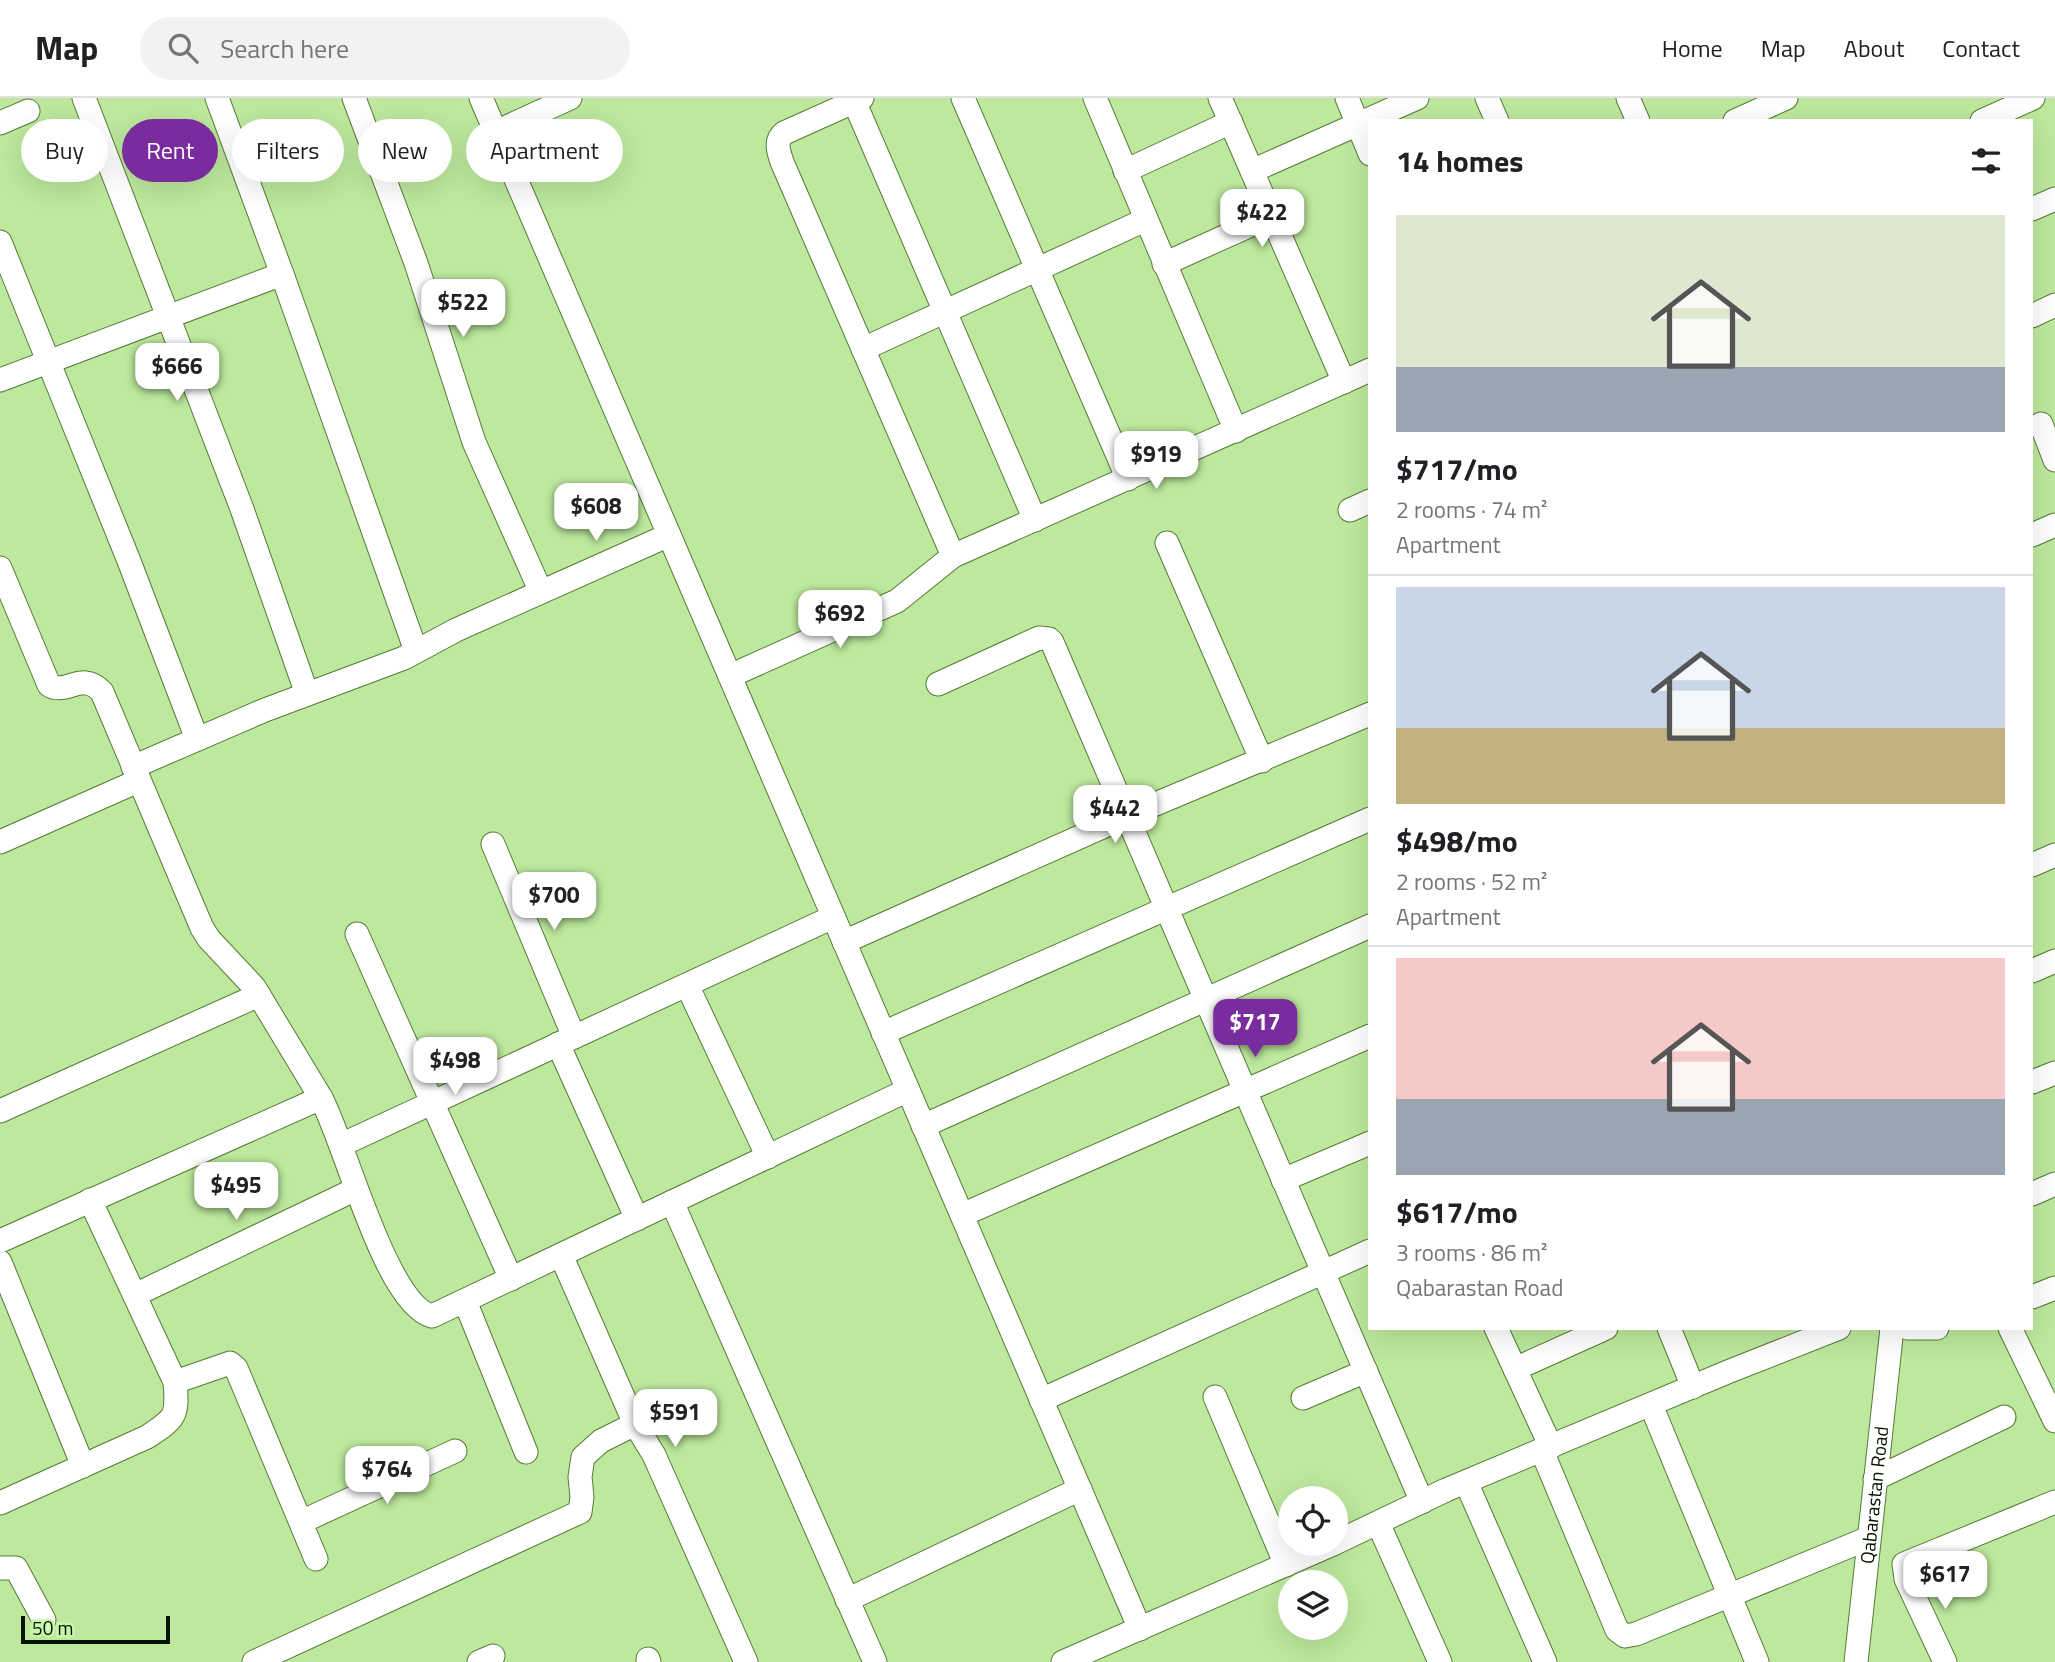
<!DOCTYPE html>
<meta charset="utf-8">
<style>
body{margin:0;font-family:"Titillium Web",sans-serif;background:#f2f2f2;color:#202124;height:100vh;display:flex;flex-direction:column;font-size:26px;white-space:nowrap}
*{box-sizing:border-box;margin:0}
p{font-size:23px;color:#757577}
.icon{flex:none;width:38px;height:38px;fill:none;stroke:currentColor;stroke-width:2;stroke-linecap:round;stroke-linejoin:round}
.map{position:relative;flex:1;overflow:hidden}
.panel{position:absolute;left:1368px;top:21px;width:665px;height:1211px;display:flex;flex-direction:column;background:#fff;border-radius:0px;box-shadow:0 7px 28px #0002}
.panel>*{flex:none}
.top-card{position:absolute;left:21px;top:21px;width:665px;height:63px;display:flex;gap:14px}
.buttons{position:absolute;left:1278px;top:1388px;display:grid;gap:14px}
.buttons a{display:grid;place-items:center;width:70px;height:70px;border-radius:50%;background:#fff;box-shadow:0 7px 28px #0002;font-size:35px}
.scale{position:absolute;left:21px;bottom:18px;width:149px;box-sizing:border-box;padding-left:7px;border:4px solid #061300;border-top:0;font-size:19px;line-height:24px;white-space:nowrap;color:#061300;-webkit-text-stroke:5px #caf6aa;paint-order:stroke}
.price{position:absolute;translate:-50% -60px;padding:0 16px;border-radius:14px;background:#fff;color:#222;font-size:23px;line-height:46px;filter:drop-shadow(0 2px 4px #0008)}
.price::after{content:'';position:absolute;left:50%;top:42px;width:21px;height:16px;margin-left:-10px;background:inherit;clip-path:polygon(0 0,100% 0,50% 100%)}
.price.current{background:#792c9d;color:#fff}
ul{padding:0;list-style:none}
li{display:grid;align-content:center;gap:14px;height:371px;padding:0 28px}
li+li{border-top:2px solid #e0e0e0}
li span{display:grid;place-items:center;height:217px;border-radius:0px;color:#555}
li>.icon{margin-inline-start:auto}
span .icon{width:126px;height:126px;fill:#fffc;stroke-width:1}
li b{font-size:30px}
h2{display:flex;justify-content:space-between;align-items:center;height:84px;padding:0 28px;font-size:30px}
.chip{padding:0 24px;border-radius:32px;background:#fff;box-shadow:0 7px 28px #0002;font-size:24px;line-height:63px}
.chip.current{background:#792c9d;color:#fff}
header{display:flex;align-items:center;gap:42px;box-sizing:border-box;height:98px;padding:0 35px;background:#fff;border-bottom:2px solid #e0e0e0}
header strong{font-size:33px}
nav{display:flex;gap:38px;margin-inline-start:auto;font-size:24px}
.search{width:490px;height:63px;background:#f2f2f2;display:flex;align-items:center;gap:18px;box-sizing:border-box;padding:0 24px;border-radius:38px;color:#757577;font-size:26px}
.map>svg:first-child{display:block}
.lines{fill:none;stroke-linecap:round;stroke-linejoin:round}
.minor-casing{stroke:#557b34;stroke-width:25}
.minor{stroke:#fff;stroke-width:23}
.labels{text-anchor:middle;stroke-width:6;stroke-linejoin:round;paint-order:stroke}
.street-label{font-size:19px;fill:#061300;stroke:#caf6aa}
</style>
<header>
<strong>Map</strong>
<div class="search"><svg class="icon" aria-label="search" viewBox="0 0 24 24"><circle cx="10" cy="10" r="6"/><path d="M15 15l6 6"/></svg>Search here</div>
<nav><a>Home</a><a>Map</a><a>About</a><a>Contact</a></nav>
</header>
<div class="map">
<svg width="2055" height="1564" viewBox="0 0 2055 1564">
<rect width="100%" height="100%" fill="#bde89d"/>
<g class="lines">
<defs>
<g id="minor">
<path d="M 84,0 L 242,411 L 307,596"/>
<path d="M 217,0 L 282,176 L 416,553"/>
<path d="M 354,0 L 416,165 L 474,344 L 541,494"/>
<path d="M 481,0 L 1140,1531"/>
<path d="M 862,0 L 784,35 C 774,43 779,54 782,64 L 953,458"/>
<path d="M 963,0 L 1128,381"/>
<path d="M 1095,0 L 1236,333"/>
<path d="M 1220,0 L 1344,284"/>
<path d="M 1347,0 L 1370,56"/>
<path d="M 1487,0 L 1497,23"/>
<path d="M 1628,0 L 1638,23"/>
<path d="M 854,3 L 1035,422"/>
<path d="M 1735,23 L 1786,0"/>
<path d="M 1982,23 L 2033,0"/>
<path d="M 0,25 L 28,13"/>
<path d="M 496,34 L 570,0"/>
<path d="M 1125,73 L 1231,24"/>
<path d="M 1252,73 L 1417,0"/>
<path d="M 2032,111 L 2055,101"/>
<path d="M 0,144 L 129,463 L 197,641"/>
<path d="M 1164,166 L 1271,118"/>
<path d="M 2032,218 L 2055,207"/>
<path d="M 863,251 L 1145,122"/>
<path d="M 0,282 L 282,176"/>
<path d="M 2041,326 L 2055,362"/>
<path d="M 1350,412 L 1370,403"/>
<path d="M 2032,437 L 2055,427"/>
<path d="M 1167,445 L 1262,663"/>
<path d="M 0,470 L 49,587 C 66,598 82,572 102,594 L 202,830 L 209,841 L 254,889 L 321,1000 C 345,1044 386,1207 432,1218 L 908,992"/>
<path d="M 730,578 L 897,503 L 953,458 L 1370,272"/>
<path d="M 938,586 L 1039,540 L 1049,541 L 1052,544 L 1422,1404"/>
<path d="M 133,669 L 265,612 L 404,560 L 456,532 L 669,437"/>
<path d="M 0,744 L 138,683"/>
<path d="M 493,746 L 574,939"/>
<path d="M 2032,767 L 2055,757"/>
<path d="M 357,836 L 511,1181"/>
<path d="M 844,844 L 1127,718 L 1370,616"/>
<path d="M 2032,873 L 2055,863"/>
<path d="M 687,887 L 768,1059"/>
<path d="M 883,935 L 1370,721"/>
<path d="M 558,946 L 637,1121"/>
<path d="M 2032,984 L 2055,975"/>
<path d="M 0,1013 L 259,897"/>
<path d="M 923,1028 L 1370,828"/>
<path d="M 341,1047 L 833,819"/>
<path d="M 1283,1082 L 1370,1045"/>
<path d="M 2032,1096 L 2055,1086"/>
<path d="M 672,1104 L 875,1564"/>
<path d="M 962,1117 L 1370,938"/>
<path d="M 0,1143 L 321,1000"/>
<path d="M 561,1157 L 635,1326 L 654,1357 L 746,1564"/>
<path d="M 0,1164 L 83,1368"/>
<path d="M 135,1197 L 356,1091"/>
<path d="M 2032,1199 L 2055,1190"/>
<path d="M 465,1203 L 526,1354"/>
<path d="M 1496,1230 L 1551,1349"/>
<path d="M 1669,1230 L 1693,1289"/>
<path d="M 1908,1230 L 1937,1230"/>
<path d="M 2010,1230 L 2055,1323"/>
<path d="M 1515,1271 L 1606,1230"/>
<path d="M 175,1284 L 230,1265 L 236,1270 L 316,1461"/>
<path d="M 1215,1299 L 1286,1467"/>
<path d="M 1303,1300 L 1366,1273"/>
<path d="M 1041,1302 L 1370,1153"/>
<path d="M 1651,1307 L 1757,1564"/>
<path d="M 1542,1353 L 1617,1532 L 1625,1538 L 1636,1536 L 1869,1440"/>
<path d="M 1875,1381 L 2004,1319"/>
<path d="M 1466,1384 L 1545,1564"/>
<path d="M 0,1405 L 147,1339 C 176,1320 178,1318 175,1284 L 90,1102"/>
<path d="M 301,1424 L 455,1353"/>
<path d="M 1378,1425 L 1440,1564"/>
<path d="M 1335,1445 L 1446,1392 L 1730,1273 L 1839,1230"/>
<path d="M 0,1470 L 16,1470 L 44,1522"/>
<path d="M 847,1502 L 1080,1391"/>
<path d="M 648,1561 L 649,1564"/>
<path d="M 254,1564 L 580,1414 L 582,1399 L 580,1379 L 583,1359 L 601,1343 L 635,1326"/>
<path d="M 479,1564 L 493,1558"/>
<path d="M 1063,1564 L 1333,1446"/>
<path id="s1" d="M 1856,1564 L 1892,1230"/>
<path d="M 1945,1564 L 1906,1481 L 1904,1466 L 2055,1404"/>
</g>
</defs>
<use href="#minor" class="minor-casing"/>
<use href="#minor" class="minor"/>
</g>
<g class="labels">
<g class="street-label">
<text dy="7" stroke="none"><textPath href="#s1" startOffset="168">Qabarastan Road</textPath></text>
</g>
</g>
</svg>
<div class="buttons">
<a><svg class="icon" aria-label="locate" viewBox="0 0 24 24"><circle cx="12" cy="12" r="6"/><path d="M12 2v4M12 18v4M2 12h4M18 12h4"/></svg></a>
<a><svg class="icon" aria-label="layers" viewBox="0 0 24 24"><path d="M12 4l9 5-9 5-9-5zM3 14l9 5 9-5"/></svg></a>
</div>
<div class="scale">50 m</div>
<b class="price" style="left:1262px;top:151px">$422</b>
<b class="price" style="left:463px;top:241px">$522</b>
<b class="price" style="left:177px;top:305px">$666</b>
<b class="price" style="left:1156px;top:393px">$919</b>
<b class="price" style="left:596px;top:445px">$608</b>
<b class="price" style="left:840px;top:552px">$692</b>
<b class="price" style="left:1115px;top:747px">$442</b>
<b class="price" style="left:554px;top:834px">$700</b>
<b class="price current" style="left:1255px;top:961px">$717</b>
<b class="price" style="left:455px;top:999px">$498</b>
<b class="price" style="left:236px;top:1124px">$495</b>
<b class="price" style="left:675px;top:1351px">$591</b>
<b class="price" style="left:387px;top:1408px">$764</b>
<b class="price" style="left:1945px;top:1513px">$617</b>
<div class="top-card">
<a class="chip">Buy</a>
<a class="chip current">Rent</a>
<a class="chip">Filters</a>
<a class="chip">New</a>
<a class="chip">Apartment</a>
</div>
<section class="panel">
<h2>14 homes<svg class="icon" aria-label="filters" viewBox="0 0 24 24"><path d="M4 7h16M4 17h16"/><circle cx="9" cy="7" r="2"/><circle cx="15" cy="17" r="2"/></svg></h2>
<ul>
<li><span style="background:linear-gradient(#dfe7d0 70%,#9aa5b1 0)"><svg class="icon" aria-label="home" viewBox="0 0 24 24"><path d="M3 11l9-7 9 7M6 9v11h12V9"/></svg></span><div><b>$717/mo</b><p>2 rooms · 74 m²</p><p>Apartment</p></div></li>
<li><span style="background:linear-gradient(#c9d6e8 65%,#c2b280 0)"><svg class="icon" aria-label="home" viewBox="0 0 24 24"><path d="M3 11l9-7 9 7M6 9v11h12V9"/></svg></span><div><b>$498/mo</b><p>2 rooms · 52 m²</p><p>Apartment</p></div></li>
<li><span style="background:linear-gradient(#f6c9c9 65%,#9aa5b1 0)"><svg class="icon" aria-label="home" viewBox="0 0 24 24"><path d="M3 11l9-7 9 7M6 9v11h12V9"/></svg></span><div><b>$617/mo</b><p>3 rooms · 86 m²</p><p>Qabarastan Road</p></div></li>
</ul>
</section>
</div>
